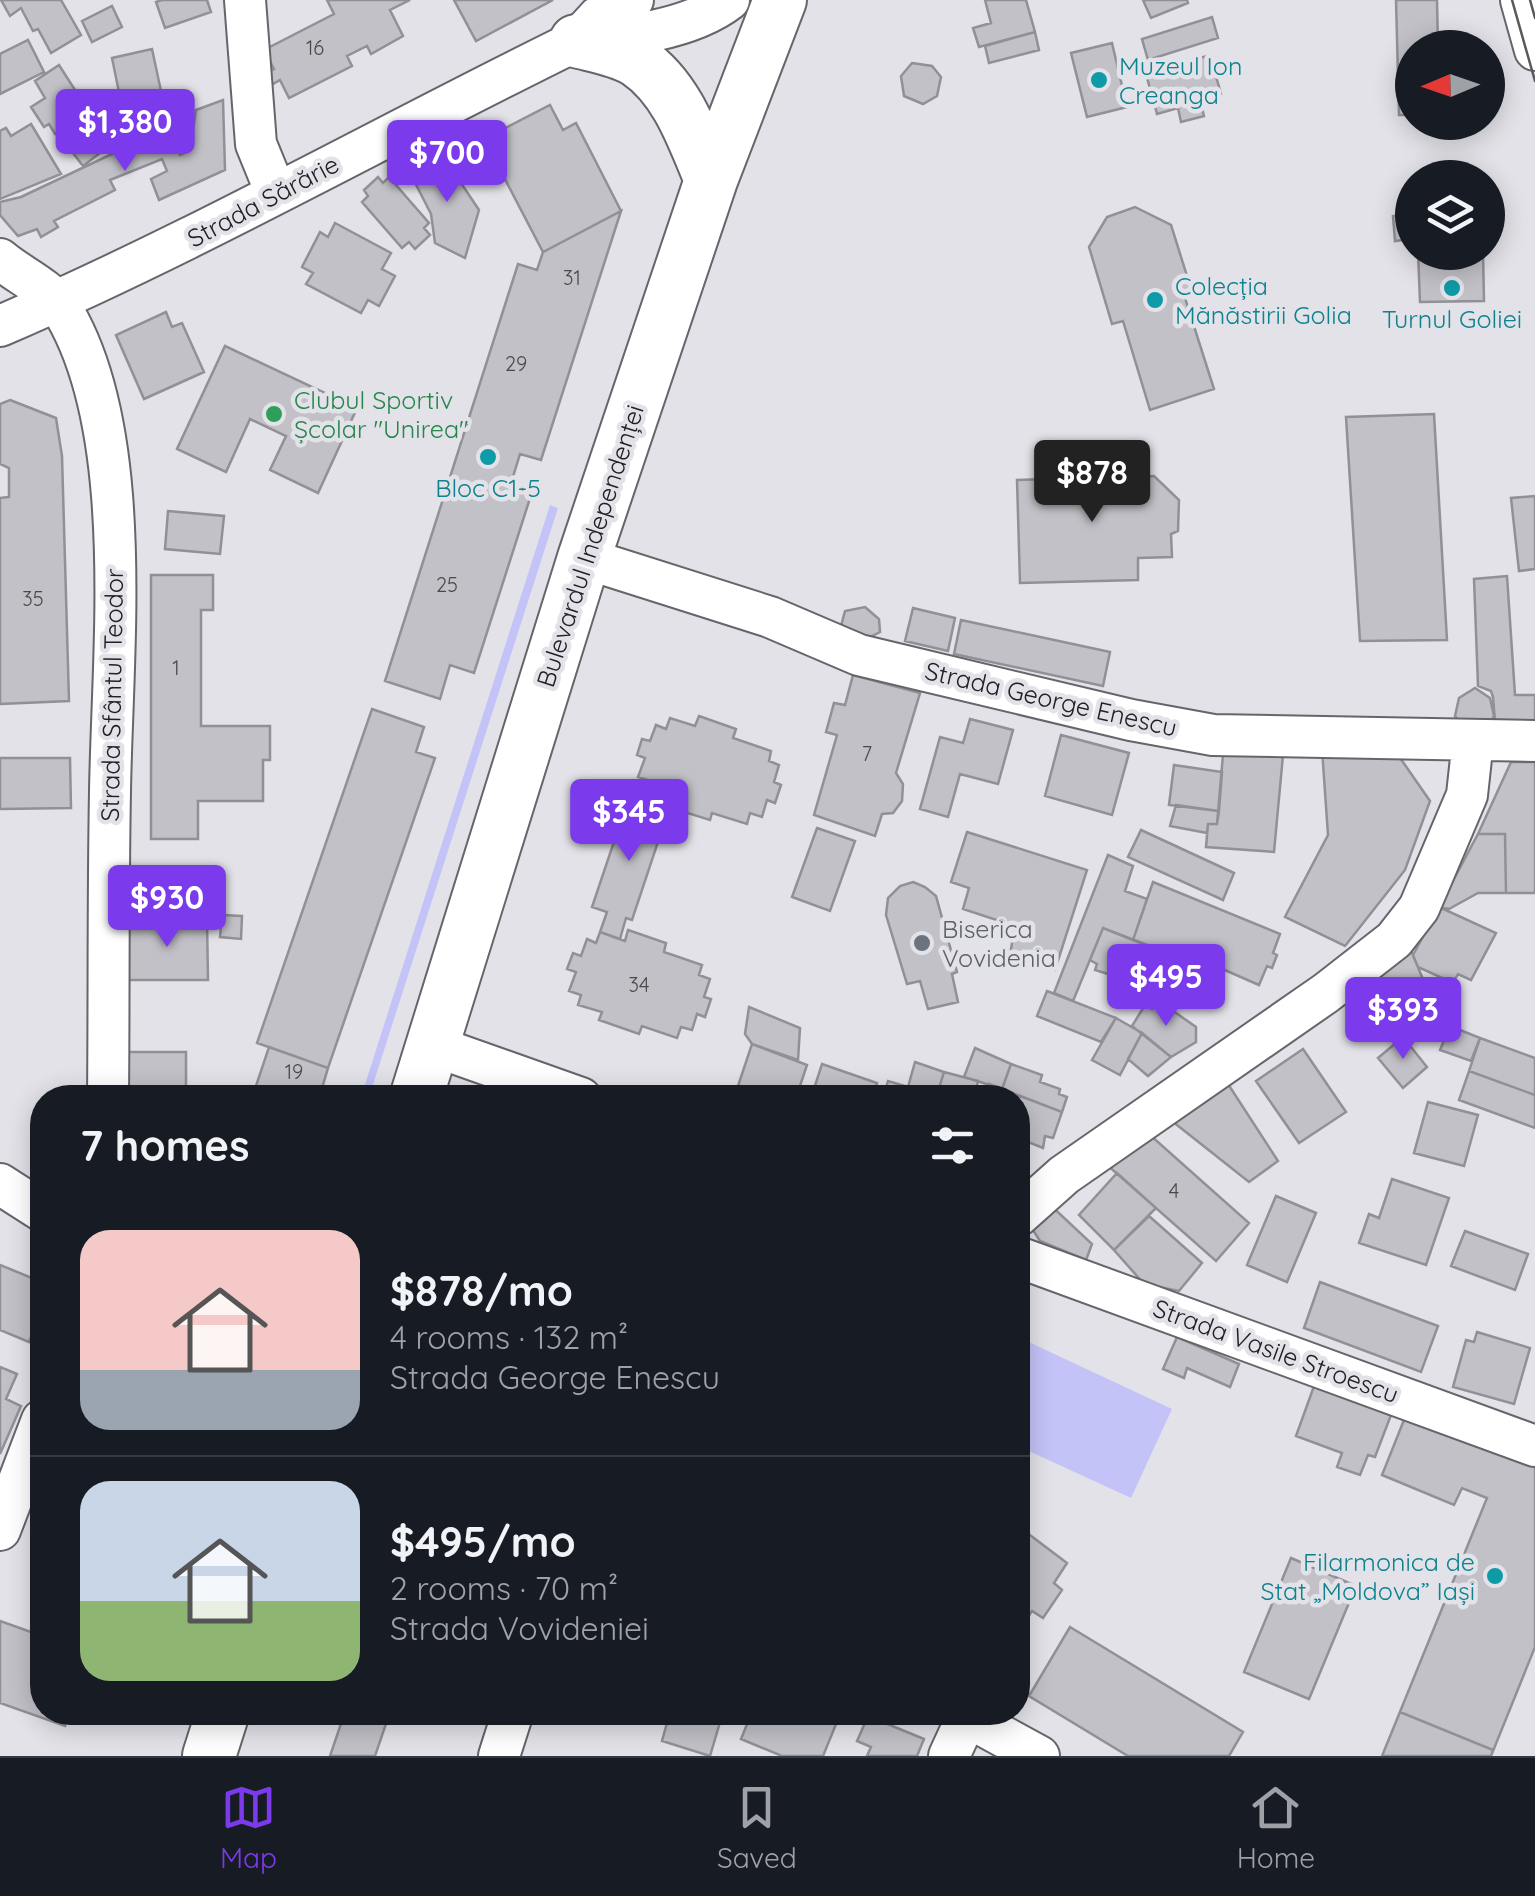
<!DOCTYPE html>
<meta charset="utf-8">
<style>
body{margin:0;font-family:Quicksand,sans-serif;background:#242831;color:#f1f3f6;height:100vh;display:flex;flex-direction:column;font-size:38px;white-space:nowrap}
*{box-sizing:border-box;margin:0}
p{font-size:32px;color:#9ea1a6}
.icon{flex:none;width:55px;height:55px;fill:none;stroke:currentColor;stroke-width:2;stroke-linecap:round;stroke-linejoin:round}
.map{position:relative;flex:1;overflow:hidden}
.side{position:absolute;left:30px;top:1085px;width:1000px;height:640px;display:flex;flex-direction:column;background:#171b24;border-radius:40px;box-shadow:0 5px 25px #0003}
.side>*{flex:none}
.needle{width:65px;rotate:268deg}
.buttons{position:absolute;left:1395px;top:30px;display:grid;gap:20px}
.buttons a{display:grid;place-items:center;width:110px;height:110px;border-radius:50%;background:#171b24;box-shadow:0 5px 25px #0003;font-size:50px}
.price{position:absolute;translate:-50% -85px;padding:0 22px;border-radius:10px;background:#7c3aed;color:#fff;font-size:32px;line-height:65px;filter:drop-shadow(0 2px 5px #0008)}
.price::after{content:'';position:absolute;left:50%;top:60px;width:30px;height:22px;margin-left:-15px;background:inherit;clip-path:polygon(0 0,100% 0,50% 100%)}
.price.current{background:#222;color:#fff}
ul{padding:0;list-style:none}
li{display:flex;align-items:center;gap:30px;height:250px;padding:0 50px}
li+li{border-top:2px solid #363941}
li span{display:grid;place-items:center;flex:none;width:280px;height:200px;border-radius:30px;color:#555}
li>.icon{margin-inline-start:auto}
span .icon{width:120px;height:120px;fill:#fffc;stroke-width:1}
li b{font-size:42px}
h2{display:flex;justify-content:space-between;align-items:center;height:120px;padding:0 50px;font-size:42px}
.tabs{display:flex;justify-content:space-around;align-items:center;height:140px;border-top:2px solid #363941;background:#171b24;font-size:28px;color:#9ea1a6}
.tabs a{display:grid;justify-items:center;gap:5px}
.tabs .current{color:#7c3aed}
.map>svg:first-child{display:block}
.green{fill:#c4c3f8}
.building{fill:#c1c1c7;stroke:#909096;stroke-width:2.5}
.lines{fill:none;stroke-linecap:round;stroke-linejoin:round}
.minor-casing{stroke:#65656b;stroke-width:44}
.major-casing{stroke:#65656b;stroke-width:56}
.minor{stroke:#fff;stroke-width:40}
.major{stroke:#fff;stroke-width:52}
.tram{stroke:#59595c;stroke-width:2.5}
.culture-dot{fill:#0f9aa8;stroke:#e2e2e8;stroke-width:4}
.leisure-dot{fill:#2e9e5b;stroke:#e2e2e8;stroke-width:4}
.worship-dot{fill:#6b7280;stroke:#e2e2e8;stroke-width:4}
.labels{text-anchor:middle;stroke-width:9;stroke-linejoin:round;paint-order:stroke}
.number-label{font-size:20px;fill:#49494c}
.culture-label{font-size:25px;fill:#0d838f;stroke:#e2e2e8;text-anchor:start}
.street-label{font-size:25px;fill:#212123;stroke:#e2e2e8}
.leisure-label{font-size:25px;fill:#27864d;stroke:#e2e2e8;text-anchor:start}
.worship-label{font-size:25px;fill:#5b616d;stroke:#e2e2e8;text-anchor:start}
</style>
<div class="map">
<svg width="1535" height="1756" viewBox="0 0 1535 1756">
<rect width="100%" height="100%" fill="#e2e2e8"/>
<path class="green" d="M 550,505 L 558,508 L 369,1097 L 361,1097 Z
M 1018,1337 L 1172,1409 L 1131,1498 L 1018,1446 Z"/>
<path class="building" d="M 1,0 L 61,0 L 81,35 L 51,53 L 38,29 L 33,31 L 21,8 L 10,16 Z
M 162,0 L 207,0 L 211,12 L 165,28 L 156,2 Z
M 327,0 L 410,0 L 390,10 L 403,36 L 371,54 L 367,46 L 347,56 L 352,66 L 289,98 L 280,80 L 273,84 L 267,73 L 274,69 L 264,50 L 334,14 Z
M 454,0 L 553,0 L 476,41 Z
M 985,0 L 1026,0 L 1035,32 L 979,47 L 973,28 L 991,23 Z
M 1143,0 L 1187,0 L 1188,3 L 1151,18 Z
M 1396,0 L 1437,0 L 1438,48 L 1412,48 L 1412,115 L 1399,115 Z
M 112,6 L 122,27 L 92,42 L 82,21 Z
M 1212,17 L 1218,38 L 1148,60 L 1142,39 Z
M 1035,32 L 1039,50 L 989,63 L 985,46 Z
M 28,40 L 44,72 L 0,94 L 0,54 Z
M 1112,43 L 1127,107 L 1087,117 L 1071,53 Z
M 152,49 L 168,124 L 111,137 L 105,105 L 121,102 L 112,58 Z
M 1210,55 L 1221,94 L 1200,100 L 1204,116 L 1181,122 L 1178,108 L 1157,114 L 1146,74 Z
M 912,63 L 932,66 L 941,77 L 937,96 L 923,104 L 904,96 L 901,76 Z
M 59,65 L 89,112 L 55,134 L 49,124 L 44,127 L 31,107 L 45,98 L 35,81 Z
M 223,100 L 225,170 L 159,200 L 151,179 L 167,171 L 162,159 L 110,180 L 115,190 L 54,221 L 58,227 L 41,237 L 37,229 L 18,236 L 0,215 L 0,202 L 21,197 L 169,127 L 180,155 L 190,150 L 196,110 Z
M 550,105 L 563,130 L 576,123 L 621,211 L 543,252 L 484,139 Z
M 31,124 L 61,174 L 0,199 L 0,131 L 6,128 L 11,136 Z
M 85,129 L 94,140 L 104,132 L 113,143 L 83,166 L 66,144 Z
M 441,153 L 479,210 L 465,258 L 435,243 L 431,214 L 411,175 Z
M 378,177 L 383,183 L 389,177 L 429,223 L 424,228 L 430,235 L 415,249 L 409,242 L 402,248 L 362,202 L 368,196 L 364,190 Z
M 1135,207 L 1171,225 L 1193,295 L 1185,298 L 1214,389 L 1150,410 L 1123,321 L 1112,324 L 1089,247 L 1107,217 Z
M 621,211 L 541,460 L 520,454 L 512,480 L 510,485 L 532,492 L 474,673 L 450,665 L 440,699 L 385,681 L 518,264 L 537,270 L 543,252 Z
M 1412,214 L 1412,239 L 1395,241 L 1393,216 Z
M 335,223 L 391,253 L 382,269 L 395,276 L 379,306 L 368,300 L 361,313 L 306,284 L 313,273 L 302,267 L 320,232 L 328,237 Z
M 1418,252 L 1483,252 L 1484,301 L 1420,302 Z
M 166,312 L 172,327 L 182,323 L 204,372 L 144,399 L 116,335 Z
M 225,346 L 357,408 L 318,493 L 270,470 L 286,436 L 250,419 L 226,472 L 177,449 Z
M 10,400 L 56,418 L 62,456 L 69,701 L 0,704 L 0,498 L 9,497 L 9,468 L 0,464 L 0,404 Z
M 1434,414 L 1447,640 L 1360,641 L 1346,417 Z
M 1075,458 L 1098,464 L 1103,478 L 1154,476 L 1179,500 L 1178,531 L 1171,534 L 1172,557 L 1138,558 L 1138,580 L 1020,583 L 1017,480 L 1048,479 L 1055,466 Z
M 1535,496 L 1535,569 L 1519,571 L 1511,498 Z
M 168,511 L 224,516 L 220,554 L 165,549 Z
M 151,575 L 213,575 L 213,610 L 201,610 L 201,726 L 270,726 L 270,760 L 263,760 L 263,801 L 198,801 L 198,839 L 151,839 Z
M 1507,576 L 1515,695 L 1535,695 L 1535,730 L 1496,733 L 1493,697 L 1491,691 L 1478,686 L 1474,579 Z
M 865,607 L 879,619 L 880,632 L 868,638 L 840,630 L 845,611 Z
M 913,608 L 955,618 L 948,651 L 905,641 Z
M 961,620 L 1110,652 L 1103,686 L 954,654 Z
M 853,675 L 920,693 L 896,773 L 903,784 L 902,801 L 893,813 L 882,814 L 875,836 L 814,815 L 837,735 L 826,732 L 834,703 L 845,705 Z
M 1475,688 L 1490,698 L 1494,716 L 1486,730 L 1467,732 L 1455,716 L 1459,698 Z
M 372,709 L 424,727 L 416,752 L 435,758 L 328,1068 L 257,1043 Z
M 699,716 L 736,729 L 733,738 L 771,751 L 769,761 L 779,765 L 774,782 L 781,785 L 775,803 L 767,800 L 762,817 L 750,813 L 747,824 L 712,813 L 710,820 L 668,807 L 671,799 L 647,791 L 651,781 L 638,777 L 645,758 L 637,755 L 642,739 L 650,741 L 656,725 L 666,729 L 670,718 L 695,726 Z
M 970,719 L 1013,730 L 998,784 L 960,774 L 948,817 L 920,809 L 940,737 L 963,743 Z
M 1061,735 L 1129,753 L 1112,815 L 1045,796 Z
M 1224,743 L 1283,755 L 1274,852 L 1206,847 L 1208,824 L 1217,824 Z
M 1322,749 L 1396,752 L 1430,801 L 1405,870 L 1345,946 L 1285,917 L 1328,835 Z
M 0,758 L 70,758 L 71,808 L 0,809 Z
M 1511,762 L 1535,762 L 1535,893 L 1506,893 L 1505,834 L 1478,834 Z
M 1174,765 L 1222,772 L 1219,811 L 1169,805 Z
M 647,791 L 665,797 L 658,816 L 666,818 L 632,920 L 626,918 L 620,939 L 600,932 L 607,912 L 592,907 L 626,806 L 641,811 Z
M 1176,805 L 1219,811 L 1217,824 L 1208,824 L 1207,833 L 1170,826 Z
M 817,828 L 855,841 L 830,911 L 792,897 Z
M 1141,830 L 1234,873 L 1223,900 L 1128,857 Z
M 967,832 L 1087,870 L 1055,970 L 1010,955 L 1015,926 L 963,909 L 969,888 L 951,882 Z
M 1478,834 L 1505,834 L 1506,893 L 1478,893 L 1449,909 L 1439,907 Z
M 1108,855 L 1133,866 L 1125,891 L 1147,899 L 1133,940 L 1103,928 L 1073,1001 L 1054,993 Z
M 913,882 L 925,887 L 936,896 L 957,972 L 952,974 L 958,1002 L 928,1009 L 920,981 L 907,984 L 886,915 L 888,898 L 900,886 Z
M 1153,882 L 1280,934 L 1273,953 L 1277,955 L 1272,968 L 1267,966 L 1259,985 L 1170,946 L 1168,953 L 1133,940 Z
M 1439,907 L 1496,933 L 1471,980 L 1458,974 L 1453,983 L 1418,967 L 1413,955 Z
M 222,915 L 242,916 L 241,939 L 220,937 Z
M 207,919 L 208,980 L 126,980 L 125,920 Z
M 1103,928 L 1168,953 L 1154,983 L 1137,974 L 1133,982 L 1095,970 L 1097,964 L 1090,960 Z
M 628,930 L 666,943 L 664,952 L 702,965 L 699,975 L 710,979 L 704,997 L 711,999 L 705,1017 L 697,1014 L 692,1030 L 681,1027 L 677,1038 L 642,1026 L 639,1034 L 599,1020 L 602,1012 L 578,1005 L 581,995 L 569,991 L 576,972 L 567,969 L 573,953 L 581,956 L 587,939 L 596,943 L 600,932 L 625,941 Z
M 1406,939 L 1439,1017 L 1404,1036 L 1355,978 Z
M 1047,991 L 1116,1018 L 1101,1042 L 1037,1016 Z
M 1159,1001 L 1196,1027 L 1196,1042 L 1171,1057 L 1132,1026 L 1145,1005 L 1152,1009 Z
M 749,1007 L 800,1028 L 798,1060 L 752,1044 L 745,1034 Z
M 1116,1018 L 1142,1033 L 1120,1075 L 1092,1060 Z
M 1450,1026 L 1480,1038 L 1471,1061 L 1440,1050 Z
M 1142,1033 L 1171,1057 L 1148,1076 L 1128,1059 Z
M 1403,1037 L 1427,1067 L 1403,1088 L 1378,1058 Z
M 1480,1038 L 1535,1058 L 1535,1095 L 1469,1071 Z
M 752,1044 L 807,1065 L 796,1098 L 734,1098 Z
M 269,1047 L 328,1068 L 323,1085 L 333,1088 L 330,1098 L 252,1098 Z
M 975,1048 L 1011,1064 L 1002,1089 L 964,1077 Z
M 1303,1049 L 1346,1112 L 1299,1143 L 1256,1081 Z
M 128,1052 L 186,1052 L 186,1098 L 129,1098 Z
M 915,1062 L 944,1072 L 936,1098 L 883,1098 L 888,1081 L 908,1087 Z
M 822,1064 L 877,1083 L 872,1098 L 811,1098 Z
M 1011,1064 L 1042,1075 L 1040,1082 L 1060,1089 L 1059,1094 L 1067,1097 L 1062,1112 L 1002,1089 Z
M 1469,1071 L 1535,1095 L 1535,1128 L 1459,1100 Z
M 944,1072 L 978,1081 L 974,1098 L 936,1098 Z
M 989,1084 L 1062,1112 L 1053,1138 L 1045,1136 L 1043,1148 L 1018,1138 L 1018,1098 L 985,1098 Z
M 1228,1084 L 1278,1161 L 1249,1182 L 1172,1121 Z
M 1428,1102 L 1478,1115 L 1464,1166 L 1414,1153 Z
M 1141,1127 L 1249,1223 L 1216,1261 L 1107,1165 Z
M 1117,1173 L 1156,1208 L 1114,1250 L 1079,1215 Z
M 1392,1179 L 1449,1198 L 1426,1265 L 1359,1243 L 1369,1214 L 1379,1218 Z
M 1276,1196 L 1316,1213 L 1287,1282 L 1247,1265 Z
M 1046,1201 L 1092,1244 L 1086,1260 L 1040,1241 L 1027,1221 Z
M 1149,1216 L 1202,1263 L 1179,1291 L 1144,1284 L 1114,1250 Z
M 1465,1231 L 1528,1254 L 1515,1290 L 1451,1266 Z
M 0,1265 L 42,1282 L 42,1310 L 29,1342 L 0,1330 Z
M 1320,1282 L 1438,1326 L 1421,1372 L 1304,1328 Z
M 1477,1332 L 1530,1348 L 1514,1404 L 1453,1387 L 1466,1340 L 1474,1342 Z
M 1177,1337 L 1239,1364 L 1230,1387 L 1187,1368 L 1184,1378 L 1163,1369 Z
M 0,1367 L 17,1374 L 6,1399 L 21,1406 L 0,1454 Z
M 1314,1386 L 1391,1415 L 1375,1457 L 1368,1455 L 1360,1475 L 1337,1467 L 1342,1453 L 1296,1436 Z
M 1408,1410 L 1535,1462 L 1535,1647 L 1491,1756 L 1382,1756 L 1487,1498 L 1462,1488 L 1454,1505 L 1382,1475 Z
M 1018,1526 L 1067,1563 L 1054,1583 L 1062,1590 L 1043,1618 L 1032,1611 L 1018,1632 Z
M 1291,1558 L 1356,1586 L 1309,1699 L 1244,1672 Z
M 0,1621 L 42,1636 L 42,1712 L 70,1712 L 65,1726 L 0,1703 Z
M 1070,1627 L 1243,1732 L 1229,1756 L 1128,1756 L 1029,1696 Z
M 345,1712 L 390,1712 L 375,1756 L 330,1756 Z
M 670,1712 L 723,1712 L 710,1756 L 662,1741 Z
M 752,1712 L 841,1712 L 823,1756 L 782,1756 L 741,1739 Z
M 1400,1712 L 1493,1750 L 1491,1756 L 1382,1756 Z
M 868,1716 L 924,1739 L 917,1756 L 867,1756 L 871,1747 L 857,1741 Z"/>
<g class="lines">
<defs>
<path id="minor" d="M 245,0 L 256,144 L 276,193
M 1521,0 L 1535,50
M 576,41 L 598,17 L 633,0
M 0,259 C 17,274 47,287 60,306 C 137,427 112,651 110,792 C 108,894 109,996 108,1098
M 0,326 C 197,241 384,135 576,41 C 624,37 690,30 729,0
M 584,558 L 770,617 L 859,655 L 1131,720 L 1213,735 L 1535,741
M 434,1046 L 581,1098
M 0,1184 L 42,1211
M 1018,1216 L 1064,1175 L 1326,993 L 1394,940 L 1419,908 L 1467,795 L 1473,740
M 1018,1257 L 1535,1446
M 0,1530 L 42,1420
M 958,1712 L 1039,1756
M 499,1756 L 513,1712
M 949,1756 L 967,1717"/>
<path id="major" d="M 576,41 C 595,46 620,50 637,61 C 677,88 693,137 711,180
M 416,1098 L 584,558 L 711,180 L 780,0
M 209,1756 L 223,1712"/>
</defs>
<use href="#minor" class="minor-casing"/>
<use href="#major" class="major-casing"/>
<use href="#minor" class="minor"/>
<use href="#major" class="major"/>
<path class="tram" d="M 1512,0 L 1535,81
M 1530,0 L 1535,18"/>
</g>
<g class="culture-dot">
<circle cx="1099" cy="80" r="10"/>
<circle cx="1452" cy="288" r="10"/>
<circle cx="1155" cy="300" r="10"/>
<circle cx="488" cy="457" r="10"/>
<circle cx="1495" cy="1576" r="10"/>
</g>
<circle class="leisure-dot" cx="274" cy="414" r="10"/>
<circle class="worship-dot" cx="922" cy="943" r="10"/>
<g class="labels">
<g class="number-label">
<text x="315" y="55">16</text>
<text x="572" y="285">31</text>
<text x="516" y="371">29</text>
<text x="447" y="592">25</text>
<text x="33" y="606">35</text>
<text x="176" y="675">1</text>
<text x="867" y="761">7</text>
<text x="639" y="992">34</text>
<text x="294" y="1079">19</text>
<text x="1174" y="1198">4</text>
</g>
<g class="culture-label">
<text x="1119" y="75">Muzeul Ion<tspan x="1119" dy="29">Creanga</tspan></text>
<text x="1175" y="295">Colecția<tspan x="1175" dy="29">Mănăstirii Golia</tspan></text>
<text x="1452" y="328" text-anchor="middle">Turnul Goliei</text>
<text x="488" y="497" text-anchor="middle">Bloc C1-5</text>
<text x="1475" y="1571" text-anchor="end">Filarmonica de<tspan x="1475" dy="29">Stat „Moldova” Iași</tspan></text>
</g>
<g class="street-label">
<text transform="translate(263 201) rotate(-28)" y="9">Strada Sărărie</text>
<text transform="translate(590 546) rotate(-72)" y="9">Bulevardul Independenței</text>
<text transform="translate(112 695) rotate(-89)" y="9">Strada Sfântul Teodor</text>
<text transform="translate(1051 699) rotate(13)" y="9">Strada George Enescu</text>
<text transform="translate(1276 1351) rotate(20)" y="9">Strada Vasile Stroescu</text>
</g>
<g class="leisure-label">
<text x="294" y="409">Clubul Sportiv<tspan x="294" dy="29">Școlar "Unirea"</tspan></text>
</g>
<g class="worship-label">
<text x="942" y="938">Biserica<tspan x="942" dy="29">Vovidenia</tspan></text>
</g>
</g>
</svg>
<div class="buttons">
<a><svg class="needle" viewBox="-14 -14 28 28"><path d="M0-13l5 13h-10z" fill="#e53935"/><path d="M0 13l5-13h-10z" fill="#9ea1a6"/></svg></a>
<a><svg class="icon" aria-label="layers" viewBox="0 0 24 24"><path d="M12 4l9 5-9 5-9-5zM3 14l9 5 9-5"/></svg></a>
</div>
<b class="price" style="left:125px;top:174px">$1,380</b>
<b class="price" style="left:447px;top:205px">$700</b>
<b class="price current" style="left:1092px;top:525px">$878</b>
<b class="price" style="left:629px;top:864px">$345</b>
<b class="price" style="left:167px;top:950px">$930</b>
<b class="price" style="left:1166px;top:1029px">$495</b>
<b class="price" style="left:1403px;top:1062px">$393</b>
<section class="side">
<h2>7 homes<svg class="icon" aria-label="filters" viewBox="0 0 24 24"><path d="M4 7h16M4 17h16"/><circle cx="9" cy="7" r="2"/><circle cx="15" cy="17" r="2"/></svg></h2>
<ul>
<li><span style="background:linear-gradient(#f6c9c9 70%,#9aa5b1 0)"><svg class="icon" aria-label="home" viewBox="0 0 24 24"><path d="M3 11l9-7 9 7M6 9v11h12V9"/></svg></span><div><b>$878/mo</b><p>4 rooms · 132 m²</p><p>Strada George Enescu</p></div></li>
<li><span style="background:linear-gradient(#c9d6e8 60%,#8fb573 0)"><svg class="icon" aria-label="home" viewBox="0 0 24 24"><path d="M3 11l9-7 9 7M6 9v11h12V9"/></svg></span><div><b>$495/mo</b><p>2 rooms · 70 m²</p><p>Strada Vovideniei</p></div></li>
</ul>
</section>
</div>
<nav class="tabs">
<a class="current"><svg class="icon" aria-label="map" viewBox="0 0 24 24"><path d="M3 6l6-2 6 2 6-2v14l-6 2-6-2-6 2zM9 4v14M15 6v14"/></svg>Map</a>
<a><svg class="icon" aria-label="saved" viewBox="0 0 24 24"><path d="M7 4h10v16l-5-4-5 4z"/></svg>Saved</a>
<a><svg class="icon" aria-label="home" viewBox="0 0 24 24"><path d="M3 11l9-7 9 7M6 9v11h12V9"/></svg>Home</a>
</nav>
